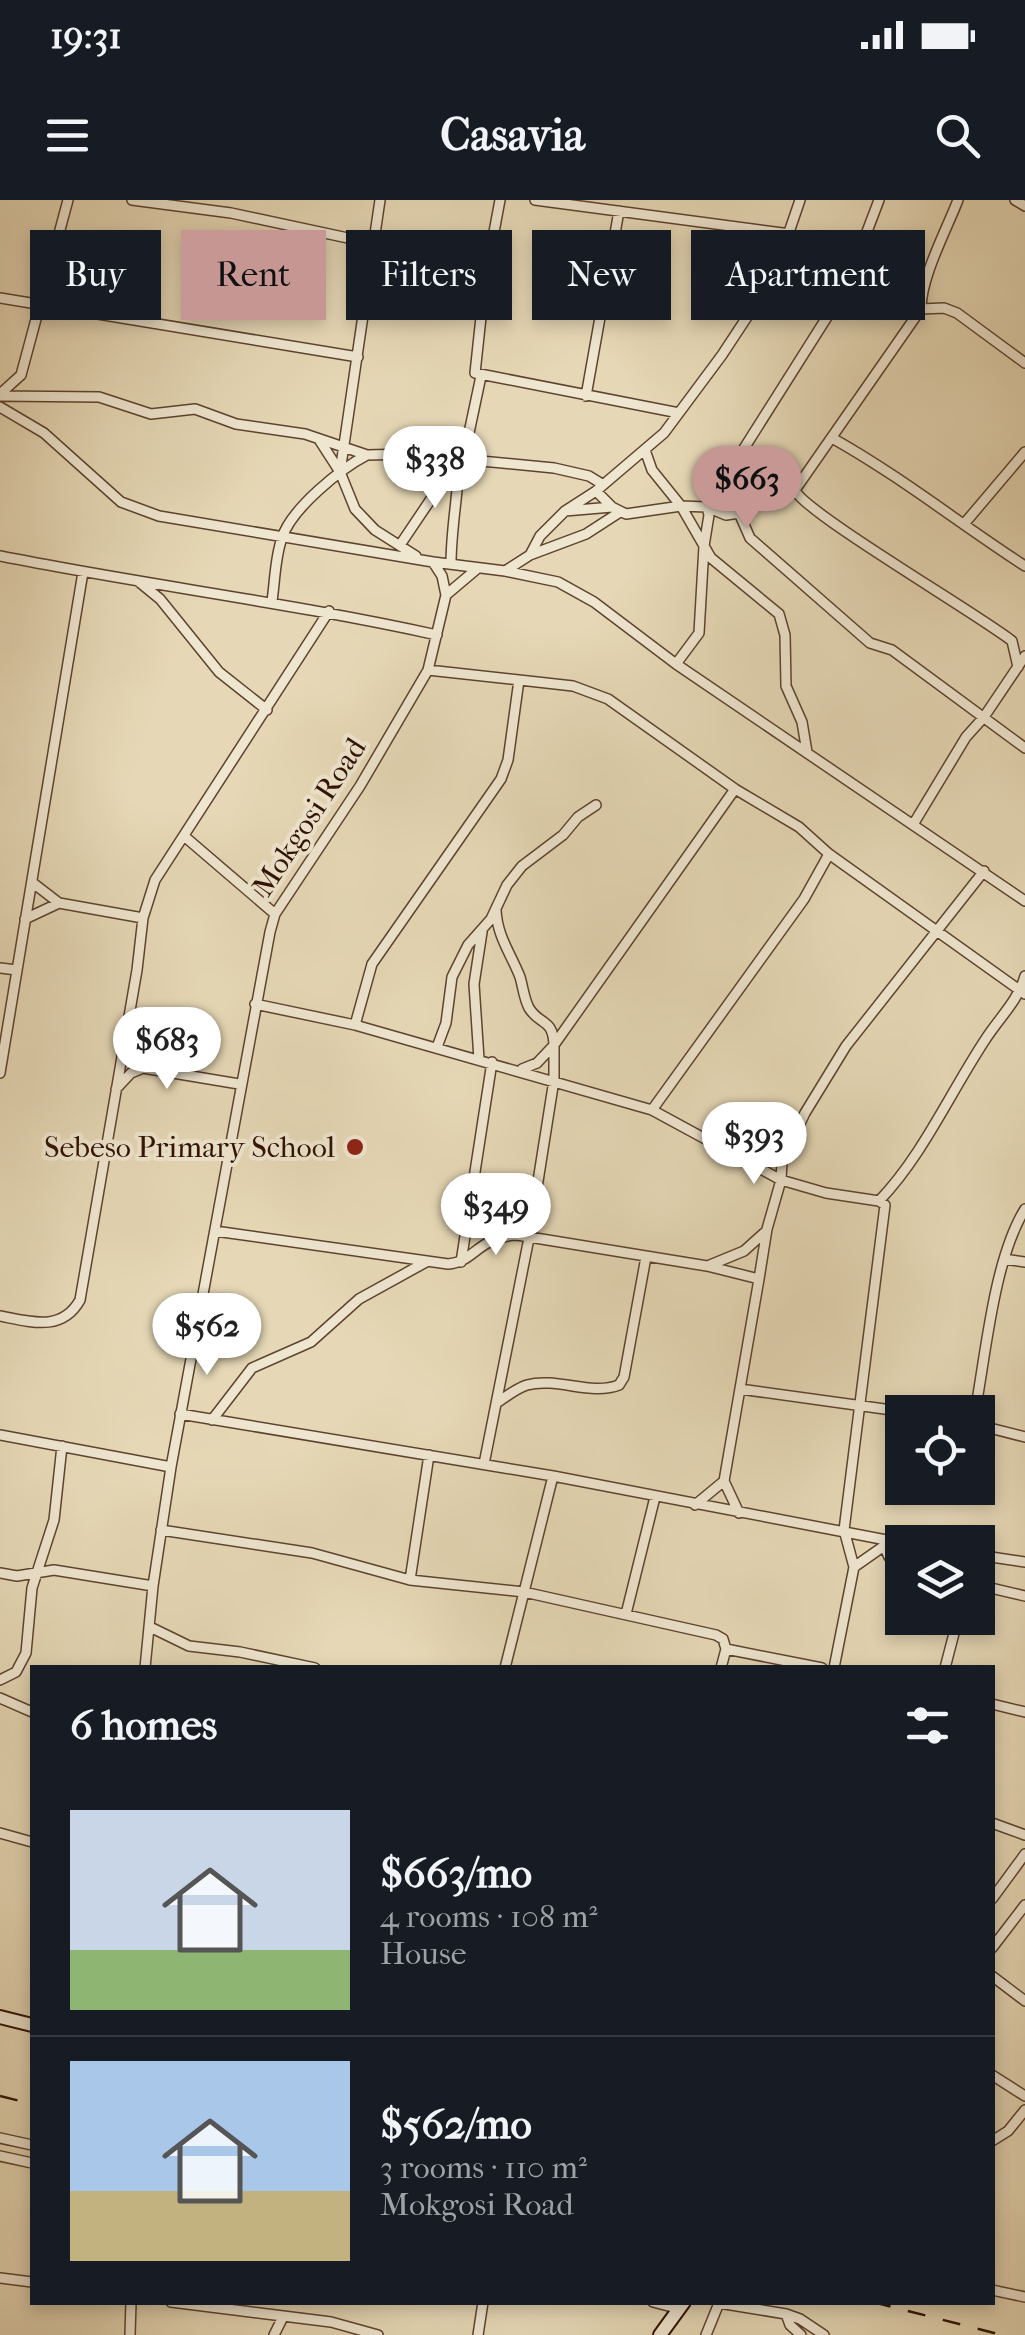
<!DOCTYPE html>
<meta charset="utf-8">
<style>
body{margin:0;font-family:"IM FELL French Canon",serif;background:#242831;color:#f1f3f6;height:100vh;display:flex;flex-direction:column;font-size:38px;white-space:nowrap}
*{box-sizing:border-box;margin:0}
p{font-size:32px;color:#9ea1a6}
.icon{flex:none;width:55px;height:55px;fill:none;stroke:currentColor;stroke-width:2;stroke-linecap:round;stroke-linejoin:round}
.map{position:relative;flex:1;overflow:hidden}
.side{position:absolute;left:30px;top:1465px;width:965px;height:640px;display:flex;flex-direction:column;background:#171b24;border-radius:0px;box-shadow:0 5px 15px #0003}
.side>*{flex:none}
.top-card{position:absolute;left:30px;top:30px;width:965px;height:90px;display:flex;gap:20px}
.fabs{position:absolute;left:885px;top:1195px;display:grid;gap:20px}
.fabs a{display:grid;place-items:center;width:110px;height:110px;border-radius:0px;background:#171b24;box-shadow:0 5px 15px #0003;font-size:50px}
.price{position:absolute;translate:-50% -85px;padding:0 22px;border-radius:35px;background:#fff;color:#222;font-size:32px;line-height:65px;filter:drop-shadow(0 2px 5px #0008)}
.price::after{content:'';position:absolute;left:50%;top:60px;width:30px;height:22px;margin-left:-15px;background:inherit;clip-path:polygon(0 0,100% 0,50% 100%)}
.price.selected{background:#c59692;color:#111}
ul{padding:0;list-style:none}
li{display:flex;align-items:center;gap:30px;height:250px;padding:0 40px}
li+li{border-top:2px solid #363941}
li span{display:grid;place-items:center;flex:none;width:280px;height:200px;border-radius:0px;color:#555}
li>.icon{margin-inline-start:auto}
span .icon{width:120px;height:120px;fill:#fffc;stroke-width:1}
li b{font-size:42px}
h2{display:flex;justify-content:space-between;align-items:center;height:120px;padding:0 40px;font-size:42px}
.chip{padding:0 35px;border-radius:0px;background:#171b24;box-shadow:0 5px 15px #0003;font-size:35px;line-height:90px}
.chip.selected{background:#c59692;color:#111}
.status{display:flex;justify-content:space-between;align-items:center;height:70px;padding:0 50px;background:#171b24;direction:ltr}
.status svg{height:28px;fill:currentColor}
header{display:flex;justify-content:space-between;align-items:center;height:130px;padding:0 40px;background:#171b24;font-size:45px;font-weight:700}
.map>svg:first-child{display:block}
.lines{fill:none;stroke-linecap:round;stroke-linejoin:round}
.street-casing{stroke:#5d432f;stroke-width:12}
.secondary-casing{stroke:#2f1102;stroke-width:16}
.street{stroke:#efe6d0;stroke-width:9}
.secondary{stroke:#efe6d0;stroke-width:12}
.rail{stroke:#2f1102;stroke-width:2.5;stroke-dasharray:18 18;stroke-linecap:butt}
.poi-dot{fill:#8f2418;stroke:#efe6d0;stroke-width:4}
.labels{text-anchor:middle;stroke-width:8;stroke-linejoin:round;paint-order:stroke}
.street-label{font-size:30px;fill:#2f1102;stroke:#efe6d0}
.poi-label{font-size:30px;fill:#2f1102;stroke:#efe6d0;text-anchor:end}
</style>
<div class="status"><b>19:31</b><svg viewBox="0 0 49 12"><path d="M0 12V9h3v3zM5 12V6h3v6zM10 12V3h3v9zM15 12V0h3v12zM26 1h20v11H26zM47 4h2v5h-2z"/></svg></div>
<header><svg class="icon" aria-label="menu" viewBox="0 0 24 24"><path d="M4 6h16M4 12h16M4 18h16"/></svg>Casavia<svg class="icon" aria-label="search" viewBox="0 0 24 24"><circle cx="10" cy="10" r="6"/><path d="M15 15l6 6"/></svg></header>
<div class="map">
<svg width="1025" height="2135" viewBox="0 0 1025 2135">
<rect width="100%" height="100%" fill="#e6d8b6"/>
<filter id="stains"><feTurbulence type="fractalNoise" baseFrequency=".002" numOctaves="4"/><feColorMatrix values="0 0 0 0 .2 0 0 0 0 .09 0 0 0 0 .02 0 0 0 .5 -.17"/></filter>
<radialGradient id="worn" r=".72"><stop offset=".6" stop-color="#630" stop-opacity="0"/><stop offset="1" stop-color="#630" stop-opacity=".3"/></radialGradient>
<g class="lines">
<defs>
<path id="street" d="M 132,0 L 231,13 L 371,43
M 380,0 L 340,272 L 355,309 L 375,330 L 416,356
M 500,0 L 485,80 L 475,173 L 679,213
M 535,0 L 790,34
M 958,0 C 946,31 921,77 921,109 L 795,290 C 802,311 981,416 1012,441 L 1018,467
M 1015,0 L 1025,6
M 0,98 L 358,157
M 921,109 L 944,108 L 957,113 L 1025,163
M 0,194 L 21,175 L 68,0
M 0,196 L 99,197 L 151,214 L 195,209 L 236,224 L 305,234 L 367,255 L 408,254 L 554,268 L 589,276 L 602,284
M 586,196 L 619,11
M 0,207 L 44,233 L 121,302 L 159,316 L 433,362 L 505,371 L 558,382 L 594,402 L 676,464 L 1025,701
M 832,238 C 900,276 960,324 1025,366
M 320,241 L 340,272
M 745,248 L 752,266 L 774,285
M 645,250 L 652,270 L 681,306 L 711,358 L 779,414 L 785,435 L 786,486 L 802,522 L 807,552
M 596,291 L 612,307 L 626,314 L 681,306 L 707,307 L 726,315 L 739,313 L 774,285 L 795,290
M 565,311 L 612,307
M 739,313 L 750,338 L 870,443 L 892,450 L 1025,548
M 964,324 L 1025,252
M 400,345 L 466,247 L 481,176
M 530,355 L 586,334 L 620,312
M 0,356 C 145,385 292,403 437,435
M 451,364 C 451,329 458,296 459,261
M 505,371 L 530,355 L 540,336 L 565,311 L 596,291 L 664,233 L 722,155 L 774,76 L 800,0
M 138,381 L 160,399 L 219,472 L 267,510
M 446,395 L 478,368
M 272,401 C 275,381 275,357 282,338 C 291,309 340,269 367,255
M 676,464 L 699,433 L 704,346 L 709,315 L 707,307 L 846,87 L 879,0
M 428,470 L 573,486 L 608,499 L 735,589 L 799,627 L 829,654 L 1025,794
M 914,623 L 966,537 L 984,517 L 1025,456
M 184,636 L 275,714
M 33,683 L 59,703 L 143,718
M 496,710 C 497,736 511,754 520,777 C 523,787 524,799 529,808 C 540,826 553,818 554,845 L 537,863 L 522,869
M 25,719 L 59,703
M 0,768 L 17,770
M 255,804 L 355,825 L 652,910 L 781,980 L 826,993 L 879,1001
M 355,825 L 372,764 L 501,579 L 508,560 L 519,480
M 437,847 L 446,823 L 452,777 L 468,745 L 491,719 L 507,685 L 522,666 L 563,635 L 578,617 L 596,605
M 122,848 L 143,868 L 239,884
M 479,859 L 474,784 L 482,732
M 0,873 L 83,372
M 116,889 L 131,873 L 143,868
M 652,910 L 804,699 L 829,654
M 879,1001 C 923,955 950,893 985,840 C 999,818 1018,801 1025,776
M 215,1031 L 448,1064 C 475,1062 477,1037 517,1035 L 707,1066 L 759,1079 L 724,1281 L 739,1313
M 1004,1059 L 1025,1062
M 461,1062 L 492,862
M 710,1065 L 744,1051 L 764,1033
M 759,1079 L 767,1029 L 781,980 L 782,961 L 805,913 L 846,846 L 984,671
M 0,1116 C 31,1122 62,1132 80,1100 L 137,770 L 143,718 L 155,680 L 329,411
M 740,1189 L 906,1212
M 498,1202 C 507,1196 517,1188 527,1185 C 557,1177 591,1196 619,1185 L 624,1177 L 646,1057
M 975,1212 C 986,1153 994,1059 1025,1009
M 180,1214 L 553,1276 L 902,1343
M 212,1220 L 252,1168 L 311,1142 L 359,1099 L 426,1062
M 978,1225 L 1025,1237
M 0,1235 L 171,1267
M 429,1255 L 410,1380 L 524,1392 L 716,1435 L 723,1439 L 726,1449 L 721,1468
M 484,1264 L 529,1038 L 554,880 L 554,845 L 735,589
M 695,1305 L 724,1281
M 161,1330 L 312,1353 L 410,1380
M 884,1346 L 889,1357 L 902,1364
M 978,1355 L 1025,1362
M 854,1367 L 884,1346 L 885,1340
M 0,1373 L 17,1376 L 54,1370 L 153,1386
M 978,1385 L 1025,1396
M 626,1414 L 655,1297
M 150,1427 L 189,1446 L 240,1452 L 315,1468
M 726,1449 L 822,1468
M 145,1468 L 153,1386 L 171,1267 L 270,732 L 275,714 L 360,586 L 428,470 L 446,395 L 442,376 L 433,362
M 505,1468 L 553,1276
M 834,1468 L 854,1367 L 844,1330 L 885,1005 L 879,1001
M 945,1468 L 958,1418
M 0,1480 L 16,1472 L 26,1453 L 32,1388 L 54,1320 L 62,1246
M 0,1498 L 32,1512
M 992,1504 L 1025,1512
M 992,1623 L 1025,1635
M 0,1633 L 32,1642
M 992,1699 L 1025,1654
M 992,1748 L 1025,1705
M 992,1776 L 1025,1801
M 992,1875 L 1025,1896
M 0,1938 L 32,1945
M 992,1941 L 1008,1931 L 1025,1910
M 0,1956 L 32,1963
M 0,2078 L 32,2082
M 992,2090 L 1025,2097
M 171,2102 L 331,2122 L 378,2135
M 653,2102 L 680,2109
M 786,2114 L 790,2125 L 801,2135
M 130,2135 L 131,2102
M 274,2135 L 283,2117
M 478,2135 L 483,2102
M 706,2135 L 719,2103 L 786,2114 L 800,2119 L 824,2135"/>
<path id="secondary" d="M 0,1817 L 32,1825
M 660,2135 L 684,2102"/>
</defs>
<use href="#street" class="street-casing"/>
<use href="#secondary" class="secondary-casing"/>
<use href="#street" class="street"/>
<use href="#secondary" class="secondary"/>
<path class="rail" d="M 0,1896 L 32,1904
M 873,2102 L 1002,2135"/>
</g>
<circle class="poi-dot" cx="355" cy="947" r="10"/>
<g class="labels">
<g class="street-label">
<text transform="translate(309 617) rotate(-57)" y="10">Mokgosi Road</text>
</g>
<g class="poi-label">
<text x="335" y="957">Sebeso Primary School</text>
</g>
</g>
<rect width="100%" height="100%" filter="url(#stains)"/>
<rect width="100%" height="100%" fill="url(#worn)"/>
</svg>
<div class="fabs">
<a><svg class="icon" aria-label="locate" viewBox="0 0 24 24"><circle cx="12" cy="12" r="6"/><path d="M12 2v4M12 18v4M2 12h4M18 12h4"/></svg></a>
<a><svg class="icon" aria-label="layers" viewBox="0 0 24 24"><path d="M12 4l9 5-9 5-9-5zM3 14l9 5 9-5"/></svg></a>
</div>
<b class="price" style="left:435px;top:311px">$338</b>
<b class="price selected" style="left:747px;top:331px">$663</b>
<b class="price" style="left:167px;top:892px">$683</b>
<b class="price" style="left:754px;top:987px">$393</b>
<b class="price" style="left:496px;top:1058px">$349</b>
<b class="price" style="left:207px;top:1178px">$562</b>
<div class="top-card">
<a class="chip">Buy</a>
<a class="chip selected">Rent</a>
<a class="chip">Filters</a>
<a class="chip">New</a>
<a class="chip">Apartment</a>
</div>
<section class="side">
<h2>6 homes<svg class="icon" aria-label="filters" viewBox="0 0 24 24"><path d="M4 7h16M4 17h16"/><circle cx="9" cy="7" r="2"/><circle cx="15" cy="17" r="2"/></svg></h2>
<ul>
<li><span style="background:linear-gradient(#c9d6e8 70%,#8fb573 0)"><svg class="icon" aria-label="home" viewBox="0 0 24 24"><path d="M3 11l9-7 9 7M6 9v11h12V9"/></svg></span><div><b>$663/mo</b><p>4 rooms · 108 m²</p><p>House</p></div></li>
<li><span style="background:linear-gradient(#a9c7e8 65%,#c2b280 0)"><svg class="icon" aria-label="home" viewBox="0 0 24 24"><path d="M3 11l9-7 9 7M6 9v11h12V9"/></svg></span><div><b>$562/mo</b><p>3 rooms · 110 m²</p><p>Mokgosi Road</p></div></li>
</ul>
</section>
</div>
